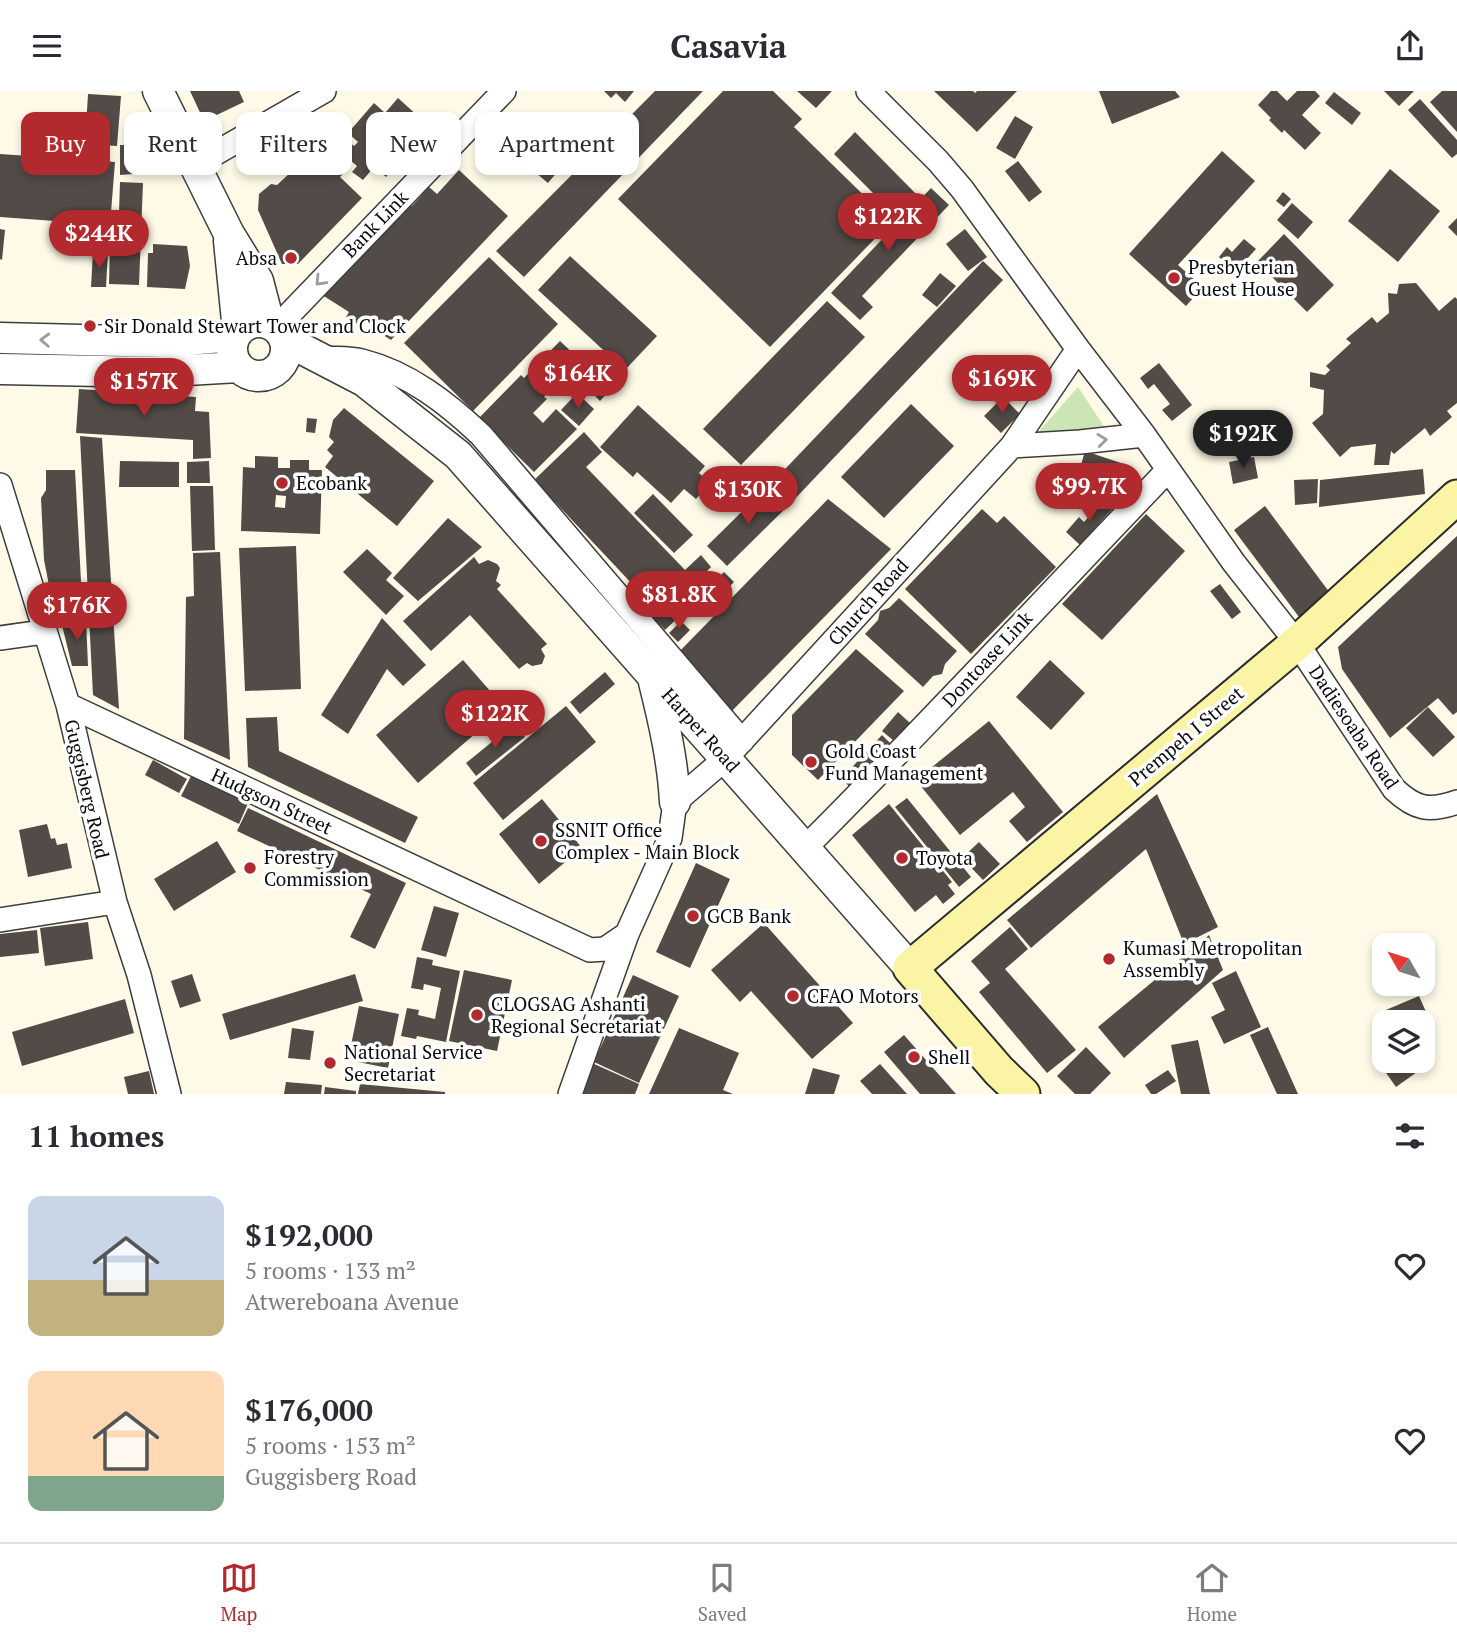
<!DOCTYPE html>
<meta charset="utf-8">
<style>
body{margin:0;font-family:"PT Serif",serif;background:#f7f7f7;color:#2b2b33;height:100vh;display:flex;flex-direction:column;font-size:26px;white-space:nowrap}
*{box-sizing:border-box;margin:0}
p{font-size:23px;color:#7c7c81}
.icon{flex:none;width:38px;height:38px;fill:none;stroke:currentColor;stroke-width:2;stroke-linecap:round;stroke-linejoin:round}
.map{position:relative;height:1003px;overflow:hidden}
.drawer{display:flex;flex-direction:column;background:#fff;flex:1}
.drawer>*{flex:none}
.banner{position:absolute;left:21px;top:21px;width:700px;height:63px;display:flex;gap:14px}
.needle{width:46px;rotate:309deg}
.controls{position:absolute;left:1372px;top:842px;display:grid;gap:14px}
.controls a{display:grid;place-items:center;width:63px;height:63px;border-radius:14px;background:#fff;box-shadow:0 4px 10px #0003;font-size:35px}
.price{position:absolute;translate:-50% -60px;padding:0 16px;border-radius:24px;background:#b22a2d;color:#fff;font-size:23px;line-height:46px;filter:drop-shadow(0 2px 4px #0008)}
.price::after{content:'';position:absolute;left:50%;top:42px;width:21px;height:16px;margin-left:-10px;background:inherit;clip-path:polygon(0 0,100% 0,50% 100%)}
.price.active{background:#222;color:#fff}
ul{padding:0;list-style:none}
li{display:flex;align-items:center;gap:21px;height:175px;padding:0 28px}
li span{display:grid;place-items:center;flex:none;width:196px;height:140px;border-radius:14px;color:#555}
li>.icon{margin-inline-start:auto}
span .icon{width:84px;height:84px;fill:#fffc;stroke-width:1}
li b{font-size:30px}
h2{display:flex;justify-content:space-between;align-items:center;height:84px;padding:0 28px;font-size:30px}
.chip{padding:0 24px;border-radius:14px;background:#fff;box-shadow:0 4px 10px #0003;font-size:24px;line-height:63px}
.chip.active{background:#b22a2d;color:#fff}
header{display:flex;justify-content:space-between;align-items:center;height:91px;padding:0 28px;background:#fff;font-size:32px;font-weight:700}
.tabs{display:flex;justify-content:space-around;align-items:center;height:98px;border-top:2px solid #e1e1e2;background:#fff;font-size:19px;color:#7c7c81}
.tabs a{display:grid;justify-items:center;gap:4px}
.tabs .active{color:#b22a2d}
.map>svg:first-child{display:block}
.green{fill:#cce5b4}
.building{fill:#524b47;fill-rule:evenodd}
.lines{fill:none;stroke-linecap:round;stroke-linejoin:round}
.minor-casing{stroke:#3d3d3d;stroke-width:26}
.tertiary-casing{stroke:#3d3d3d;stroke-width:33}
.secondary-casing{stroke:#2c2c2c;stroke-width:37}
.minor{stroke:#fff;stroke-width:23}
.tertiary{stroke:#fff;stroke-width:30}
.secondary{stroke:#fbf4a5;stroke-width:33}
.oneway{stroke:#9d9d9d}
.poi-dot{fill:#b22a2d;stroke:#fff;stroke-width:2.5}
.labels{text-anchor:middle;stroke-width:7;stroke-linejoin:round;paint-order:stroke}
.street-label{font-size:19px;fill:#0a0a0a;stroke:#fff}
.poi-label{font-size:19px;fill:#0a0a0a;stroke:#fff;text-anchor:start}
</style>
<header><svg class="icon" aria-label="menu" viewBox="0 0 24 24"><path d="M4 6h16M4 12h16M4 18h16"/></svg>Casavia<svg class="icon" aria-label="share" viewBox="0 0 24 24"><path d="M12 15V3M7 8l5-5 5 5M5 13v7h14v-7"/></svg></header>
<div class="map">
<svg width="1457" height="1003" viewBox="0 0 1457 1003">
<rect width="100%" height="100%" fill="#fefae7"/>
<path class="green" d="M 1078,296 L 1107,340 L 1033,347 Z"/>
<path class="building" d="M 190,0 L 239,0 L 244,11 L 204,30 Z
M 604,0 L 634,0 L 625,11 L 616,2 L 611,7 Z
M 655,0 L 703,0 L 524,186 L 496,160 Z
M 723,0 L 773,0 L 802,28 L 794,36 L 891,131 L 770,256 L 618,108 Z
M 797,0 L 832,0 L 816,17 Z
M 934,0 L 973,0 L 975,2 L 977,0 L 1017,0 L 977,41 Z
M 1099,0 L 1175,0 L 1180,6 L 1112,33 Z
M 1271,0 L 1277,0 L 1287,10 L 1297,0 L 1315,0 L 1320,5 L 1302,24 L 1321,42 L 1305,59 L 1284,39 L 1282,42 L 1269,29 L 1271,27 L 1258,14 Z
M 1384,0 L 1414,0 L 1399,15 Z
M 1442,0 L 1457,0 L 1457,41 L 1430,11 Z
M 1334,1 L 1361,22 L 1352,34 L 1325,12 Z
M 88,3 L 121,5 L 117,55 L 85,53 Z
M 398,7 L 429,35 L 386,86 L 374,76 L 363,89 L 352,81 L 357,75 L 331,53 L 340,43 L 354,55 L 358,51 L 348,42 L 374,12 L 385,22 Z
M 1420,8 L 1457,49 L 1457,63 L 1452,67 L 1408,19 Z
M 1015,25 L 1033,36 L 1015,68 L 996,57 Z
M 540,32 L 561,51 L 568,43 L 580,54 L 548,92 L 513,63 Z
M 855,41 L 918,105 L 897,126 L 834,63 Z
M 120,54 L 132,54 L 133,83 L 120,84 Z
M 329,57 L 349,76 L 340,86 L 362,107 L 298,173 L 282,173 L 258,119 L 259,103 L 271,93 L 277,94 L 292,80 L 307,82 Z
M 1222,60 L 1255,90 L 1178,174 L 1203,196 L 1186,215 L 1129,163 Z
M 0,63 L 115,71 L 110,134 L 0,126 Z
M 1018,70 L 1042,101 L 1029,111 L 1005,80 Z
M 1390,78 L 1440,120 L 1398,171 L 1348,130 Z
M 459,79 L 508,125 L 391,249 L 364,232 L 361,236 L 346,226 L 349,221 L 319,202 L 407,111 L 412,115 L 429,96 L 437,103 Z
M 120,91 L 143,92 L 139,194 L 109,193 L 110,151 L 118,152 Z
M 931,97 L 949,114 L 862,205 L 873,216 L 860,229 L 831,202 Z
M 1283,101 L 1291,108 L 1284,116 L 1276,110 Z
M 1292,112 L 1313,131 L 1298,148 L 1277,129 Z
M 1457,127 L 1457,145 L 1448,136 Z
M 0,138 L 5,139 L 2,169 L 0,168 Z
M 965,138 L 987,166 L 968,180 L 946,153 Z
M 1284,143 L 1334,194 L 1307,221 L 1257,171 Z
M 1244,148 L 1256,158 L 1235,181 L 1219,166 L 1227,156 L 1232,161 Z
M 153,153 L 187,155 L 190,175 L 185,198 L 147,196 L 148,162 L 153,162 Z
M 93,161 L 108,162 L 106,196 L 91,196 Z
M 570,165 L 657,245 L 625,279 L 538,199 Z
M 489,166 L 558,233 L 473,320 L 404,252 Z
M 983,170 L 1003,189 L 789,414 L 769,395 Z
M 940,182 L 956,195 L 937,216 L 922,204 Z
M 1416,192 L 1439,220 L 1455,206 L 1457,208 L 1457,312 L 1447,320 L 1452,326 L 1430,345 L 1425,337 L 1394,363 L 1391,360 L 1389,374 L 1374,374 L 1376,353 L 1351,356 L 1340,366 L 1312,332 L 1323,323 L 1324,299 L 1310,296 L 1310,281 L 1325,284 L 1330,279 L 1326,275 L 1351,252 L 1346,248 L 1372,226 L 1377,232 L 1389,222 L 1388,202 L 1397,203 L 1399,193 Z
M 827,210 L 865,246 L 741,374 L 703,338 Z
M 560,250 L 580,269 L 544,306 L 547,308 L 533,322 L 543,332 L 556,318 L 577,338 L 534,381 L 479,327 L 521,284 L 524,287 Z
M 1159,272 L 1192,314 L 1172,330 L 1162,319 L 1170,313 L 1154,293 L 1148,298 L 1140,287 Z
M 601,292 L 609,300 L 600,310 L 592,302 Z
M 79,298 L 196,306 L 195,320 L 209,321 L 211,367 L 193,368 L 193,349 L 76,342 Z
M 577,302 L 594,318 L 579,335 L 561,319 Z
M 1003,306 L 1020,323 L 1001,342 L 984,325 Z
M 911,313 L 954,355 L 884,427 L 841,386 Z
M 638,314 L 705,375 L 699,382 L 710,392 L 696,408 L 684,398 L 671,412 L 637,381 L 633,386 L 600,356 Z
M 344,317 L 434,390 L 397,435 L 325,376 L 333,365 L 327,359 L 334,351 L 329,346 L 333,329 Z
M 307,327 L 317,328 L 315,342 L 306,341 Z
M 584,341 L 602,361 L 586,376 L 685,479 L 701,464 L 711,476 L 705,482 L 714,492 L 665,539 L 645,519 L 651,513 L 555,411 L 553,413 L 532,391 Z
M 80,345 L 102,347 L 119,618 L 93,604 Z
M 1085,360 L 1124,373 L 1119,387 L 1081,374 Z
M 255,365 L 278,366 L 278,377 L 290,377 L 290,369 L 309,369 L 309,379 L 322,379 L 320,443 L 241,440 L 243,376 L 255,377 ZM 276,404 L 286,405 L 285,417 L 275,416 Z
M 1254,366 L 1258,387 L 1233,393 L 1229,371 Z
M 120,370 L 179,371 L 179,396 L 119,396 Z
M 209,370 L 210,392 L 187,392 L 187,371 Z
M 1423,378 L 1425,403 L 1319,416 L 1320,389 Z
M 46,379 L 75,379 L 83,527 L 56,530 L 44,469 L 41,407 L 46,399 Z
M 1318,388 L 1317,412 L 1295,414 L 1294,389 Z
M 190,395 L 213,395 L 215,459 L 192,460 Z
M 768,395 L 788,415 L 727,475 L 707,455 Z
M 653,403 L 693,444 L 674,462 L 634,422 Z
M 828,408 L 891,458 L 730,622 L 676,564 Z
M 1104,409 L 1113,417 L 1080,454 L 1066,441 L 1079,426 L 1084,431 Z
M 1265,415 L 1330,502 L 1299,526 L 1234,439 Z
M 982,418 L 997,432 L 1004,425 L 1056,476 L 971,563 L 905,498 Z
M 1146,423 L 1185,460 L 1102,549 L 1062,513 Z
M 448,427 L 482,456 L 418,510 L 393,487 Z
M 1457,445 L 1457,621 L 1453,624 L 1438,607 L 1390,647 L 1342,578 L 1338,556 Z
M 296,455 L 301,598 L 245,600 L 239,457 Z
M 367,458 L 392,482 L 386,489 L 404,505 L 386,524 L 343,481 Z
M 220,461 L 230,669 L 184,648 L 186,506 L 194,505 L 193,462 Z
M 474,466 L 479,473 L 488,469 L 497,473 L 500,477 L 496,490 L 501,494 L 497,498 L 547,553 L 541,558 L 545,565 L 542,573 L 532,575 L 527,572 L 519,578 L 470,524 L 431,560 L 403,530 Z
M 724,481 L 734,491 L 725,500 L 715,490 Z
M 1220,493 L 1241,521 L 1232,528 L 1210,500 Z
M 720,504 L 724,510 L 716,517 L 712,511 Z
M 899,507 L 957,560 L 945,573 L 942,583 L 933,585 L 923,596 L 865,543 L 878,529 L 880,520 L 889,517 Z
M 382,527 L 426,574 L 403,595 L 387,578 L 348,643 L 321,624 Z
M 86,529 L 88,575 L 72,575 L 61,530 Z
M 681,530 L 690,539 L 678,551 L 669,542 Z
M 856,558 L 904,600 L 818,689 L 792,664 L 792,624 Z
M 463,569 L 505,617 L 418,692 L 376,644 Z
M 1050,569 L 1085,602 L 1051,639 L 1016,606 Z
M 605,581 L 615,593 L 580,623 L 570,611 Z
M 566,615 L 596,651 L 503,729 L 473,692 Z
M 1428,616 L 1455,646 L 1433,666 L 1406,637 Z
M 898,621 L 910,632 L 894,650 L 882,640 Z
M 277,626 L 279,660 L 418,726 L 405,752 L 248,676 L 246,627 Z
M 989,630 L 1063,721 L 1027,751 L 1009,730 L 1025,716 L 1013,701 L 960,744 L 916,689 Z
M 514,633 L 525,646 L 476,685 L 466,672 Z
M 882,644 L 890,652 L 849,695 L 841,688 Z
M 153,669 L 187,688 L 179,702 L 145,684 Z
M 192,683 L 249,710 L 239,733 L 181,705 Z
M 1157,703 L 1218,836 L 1184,853 L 1146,758 L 1031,857 L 1007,829 Z
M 907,707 L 971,786 L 959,796 L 895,716 Z
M 542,708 L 582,757 L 539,793 L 499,743 Z
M 889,713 L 952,791 L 948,794 L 955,803 L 943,813 L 936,804 L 915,821 L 852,744 Z
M 248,717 L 406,792 L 375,858 L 350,846 L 371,803 L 237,740 Z
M 47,733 L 51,748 L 55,747 L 57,754 L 67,752 L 72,777 L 28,786 L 19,739 Z
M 217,750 L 236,781 L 174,820 L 154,788 Z
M 979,751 L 1000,773 L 983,789 L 962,767 Z
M 696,772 L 730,788 L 690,877 L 656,861 Z
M 434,815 L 459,822 L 446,866 L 421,859 Z
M 88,831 L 93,868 L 45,875 L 40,837 Z
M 764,832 L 853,932 L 812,968 L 751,900 L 740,911 L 711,879 Z
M 1010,836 L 1028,858 L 1005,878 L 1076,959 L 1047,982 L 979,901 L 990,892 L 971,870 Z
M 37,839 L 39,862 L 0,866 L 0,843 Z
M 1209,844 L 1223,879 L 1124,967 L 1098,936 Z
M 417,866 L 433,869 L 432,874 L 460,880 L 446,951 L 417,945 L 416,948 L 401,945 L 407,917 L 419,919 L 418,924 L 435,928 L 441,897 L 424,893 L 423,899 L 411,897 Z
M 464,879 L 512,889 L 497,960 L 449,950 Z
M 1236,880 L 1261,936 L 1224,953 L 1211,926 L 1225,919 L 1212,892 Z
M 192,883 L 201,910 L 180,917 L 171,890 Z
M 355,883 L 363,910 L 230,949 L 222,923 Z
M 633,884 L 679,905 L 639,992 L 594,971 Z
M 1419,905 L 1427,923 L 1409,931 L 1385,931 L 1381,921 Z
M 125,908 L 134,942 L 22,975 L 12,941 Z
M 359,915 L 399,923 L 388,977 L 348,969 Z
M 1268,936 L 1298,1003 L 1277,1003 L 1250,944 Z
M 292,937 L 314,940 L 310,969 L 288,967 Z
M 679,937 L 739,962 L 723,999 L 733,1003 L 649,1003 Z
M 904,944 L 956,1003 L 920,1003 L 884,961 Z
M 1198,949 L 1210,1003 L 1181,1003 L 1171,954 Z
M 1086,956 L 1111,982 L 1090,1003 L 1075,1003 L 1057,985 Z
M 1397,970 L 1419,970 L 1424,976 L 1396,996 L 1384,979 Z
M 592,972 L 639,993 L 635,1003 L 579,1003 Z
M 880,973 L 907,1003 L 872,1003 L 860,990 Z
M 813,977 L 840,984 L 834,1003 L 805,1003 Z
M 1168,979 L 1176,990 L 1156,1003 L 1151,1003 L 1145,994 Z
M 149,980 L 154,1003 L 128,1003 L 124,986 Z
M 286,991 L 322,994 L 321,1003 L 284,1003 Z
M 360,993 L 445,1001 L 445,1003 L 358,1003 Z
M 325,996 L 356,1000 L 356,1003 L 324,1003 Z"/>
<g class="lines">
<defs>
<path id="minor" d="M 868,0 L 938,70 L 962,98 L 1078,258 L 1144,344 L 1234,472 L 1297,552 L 1394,698 C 1415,718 1429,721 1457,711
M 195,74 L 324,0
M 277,236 L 504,0
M 324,267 C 336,268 350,267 362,270 C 409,282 447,312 481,344 L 742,650
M 1012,355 L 1080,351 L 1144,344
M 0,394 L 68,614 L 115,811 L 139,884 L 169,1003
M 0,547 L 43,541
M 68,614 L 590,859 L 605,858 L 627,843
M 806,756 C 929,633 1047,505 1168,379
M 0,829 L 115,811
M 570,1003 L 627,843 L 670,747 L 675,711 L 725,668 L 1012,355 L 1078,258"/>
<path id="tertiary" d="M 158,0 L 229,143 L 258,190 L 269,232
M 229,150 L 238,240
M232 258a27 27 0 1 1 54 0a27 27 0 1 1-54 0Z
M 0,247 L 162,251 L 234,245
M 285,249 L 364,290 L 458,364 L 910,877
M 0,278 L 153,281 L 238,276
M 654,591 C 664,631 673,671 675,711"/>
<path id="secondary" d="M 1023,1003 L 999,980 L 910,877 L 1297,552 L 1457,406"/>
</defs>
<use href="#minor" class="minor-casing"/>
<use href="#tertiary" class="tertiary-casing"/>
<use href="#secondary" class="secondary-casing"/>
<use href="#minor" class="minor"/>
<use href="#tertiary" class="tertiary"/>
<use href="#secondary" class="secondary"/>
</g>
<defs><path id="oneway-chevron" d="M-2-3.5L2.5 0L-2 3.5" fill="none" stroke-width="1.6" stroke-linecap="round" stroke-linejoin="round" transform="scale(1.75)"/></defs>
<g class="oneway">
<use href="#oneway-chevron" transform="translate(320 190) rotate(134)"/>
<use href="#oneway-chevron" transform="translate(45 249) rotate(-178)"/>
<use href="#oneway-chevron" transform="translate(1102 349) rotate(-7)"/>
</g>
<g class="poi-dot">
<circle cx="291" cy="167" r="7"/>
<circle cx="1174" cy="187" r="7"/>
<circle cx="90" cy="235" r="7"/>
<circle cx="282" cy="392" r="7"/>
<circle cx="811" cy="671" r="7"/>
<circle cx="541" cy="750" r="7"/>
<circle cx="902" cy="767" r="7"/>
<circle cx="250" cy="777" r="7"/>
<circle cx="693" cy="825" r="7"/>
<circle cx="1109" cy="868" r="7"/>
<circle cx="793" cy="905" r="7"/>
<circle cx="477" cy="924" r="7"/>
<circle cx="914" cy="966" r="7"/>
<circle cx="330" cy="972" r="7"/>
</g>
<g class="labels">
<g class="street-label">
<text transform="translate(375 133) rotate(-46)" y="7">Bank Link</text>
<text transform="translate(868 511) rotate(-48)" y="7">Church Road</text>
<text transform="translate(987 568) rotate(-47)" y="7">Dontoase Link</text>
<text transform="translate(1354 636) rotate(56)" y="7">Dadiesoaba Road</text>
<text transform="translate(701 639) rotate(48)" y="7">Harper Road</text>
<text transform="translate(1186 645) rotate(-40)" y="7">Prempeh I Street</text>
<text transform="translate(87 698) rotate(77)" y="7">Guggisberg Road</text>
<text transform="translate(272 710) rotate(25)" y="7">Hudgson Street</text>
</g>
<g class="poi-label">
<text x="277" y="174" text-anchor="end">Absa</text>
<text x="1188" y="183">Presbyterian<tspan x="1188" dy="22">Guest House</tspan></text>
<text x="104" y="242">Sir Donald Stewart Tower and Clock</text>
<text x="296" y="399">Ecobank</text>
<text x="825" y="667">Gold Coast<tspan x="825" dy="22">Fund Management</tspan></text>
<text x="555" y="746">SSNIT Office<tspan x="555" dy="22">Complex - Main Block</tspan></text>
<text x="264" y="773">Forestry<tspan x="264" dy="22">Commission</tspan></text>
<text x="916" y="774">Toyota</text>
<text x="707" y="832">GCB Bank</text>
<text x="1123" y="864">Kumasi Metropolitan<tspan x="1123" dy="22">Assembly</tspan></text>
<text x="807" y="912">CFAO Motors</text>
<text x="491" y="920">CLOGSAG Ashanti<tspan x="491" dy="22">Regional Secretariat</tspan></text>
<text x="344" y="968">National Service<tspan x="344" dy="22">Secretariat</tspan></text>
<text x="928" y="973">Shell</text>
</g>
</g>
</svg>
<div class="controls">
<a><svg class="needle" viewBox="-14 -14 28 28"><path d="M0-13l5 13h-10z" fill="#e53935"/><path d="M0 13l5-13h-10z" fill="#7c7c81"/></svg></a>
<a><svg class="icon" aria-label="layers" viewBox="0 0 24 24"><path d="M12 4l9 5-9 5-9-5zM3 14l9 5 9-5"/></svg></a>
</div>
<b class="price" style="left:888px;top:162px">$122K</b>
<b class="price" style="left:99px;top:179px">$244K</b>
<b class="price" style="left:578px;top:319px">$164K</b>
<b class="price" style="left:1002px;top:324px">$169K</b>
<b class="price" style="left:144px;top:327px">$157K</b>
<b class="price active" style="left:1243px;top:379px">$192K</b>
<b class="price" style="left:1089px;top:432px">$99.7K</b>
<b class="price" style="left:748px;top:435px">$130K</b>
<b class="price" style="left:679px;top:540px">$81.8K</b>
<b class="price" style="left:77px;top:551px">$176K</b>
<b class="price" style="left:495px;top:659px">$122K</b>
<div class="banner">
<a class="chip active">Buy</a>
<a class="chip">Rent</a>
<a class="chip">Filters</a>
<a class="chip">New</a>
<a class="chip">Apartment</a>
</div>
</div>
<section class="drawer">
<h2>11 homes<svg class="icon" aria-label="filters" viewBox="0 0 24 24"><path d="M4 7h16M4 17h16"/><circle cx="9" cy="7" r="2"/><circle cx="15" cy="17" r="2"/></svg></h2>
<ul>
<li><span style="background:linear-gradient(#c9d6e8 60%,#c2b280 0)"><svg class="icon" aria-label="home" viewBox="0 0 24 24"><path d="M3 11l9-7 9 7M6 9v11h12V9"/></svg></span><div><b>$192,000</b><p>5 rooms · 133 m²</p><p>Atwereboana Avenue</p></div><svg class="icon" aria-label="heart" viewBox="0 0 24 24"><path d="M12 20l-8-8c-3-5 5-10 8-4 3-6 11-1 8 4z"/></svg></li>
<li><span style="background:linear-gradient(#ffd9b3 75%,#7fa58c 0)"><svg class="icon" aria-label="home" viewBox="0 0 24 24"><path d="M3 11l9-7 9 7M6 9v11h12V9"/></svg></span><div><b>$176,000</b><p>5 rooms · 153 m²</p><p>Guggisberg Road</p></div><svg class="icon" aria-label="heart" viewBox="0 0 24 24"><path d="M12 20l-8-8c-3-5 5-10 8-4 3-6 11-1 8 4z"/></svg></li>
</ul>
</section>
<nav class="tabs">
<a class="active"><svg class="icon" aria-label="map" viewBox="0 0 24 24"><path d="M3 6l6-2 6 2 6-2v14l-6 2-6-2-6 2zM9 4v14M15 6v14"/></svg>Map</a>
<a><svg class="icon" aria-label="saved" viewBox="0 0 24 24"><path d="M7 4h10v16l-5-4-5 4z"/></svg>Saved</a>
<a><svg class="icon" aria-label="home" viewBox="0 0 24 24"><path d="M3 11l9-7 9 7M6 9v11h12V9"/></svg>Home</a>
</nav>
